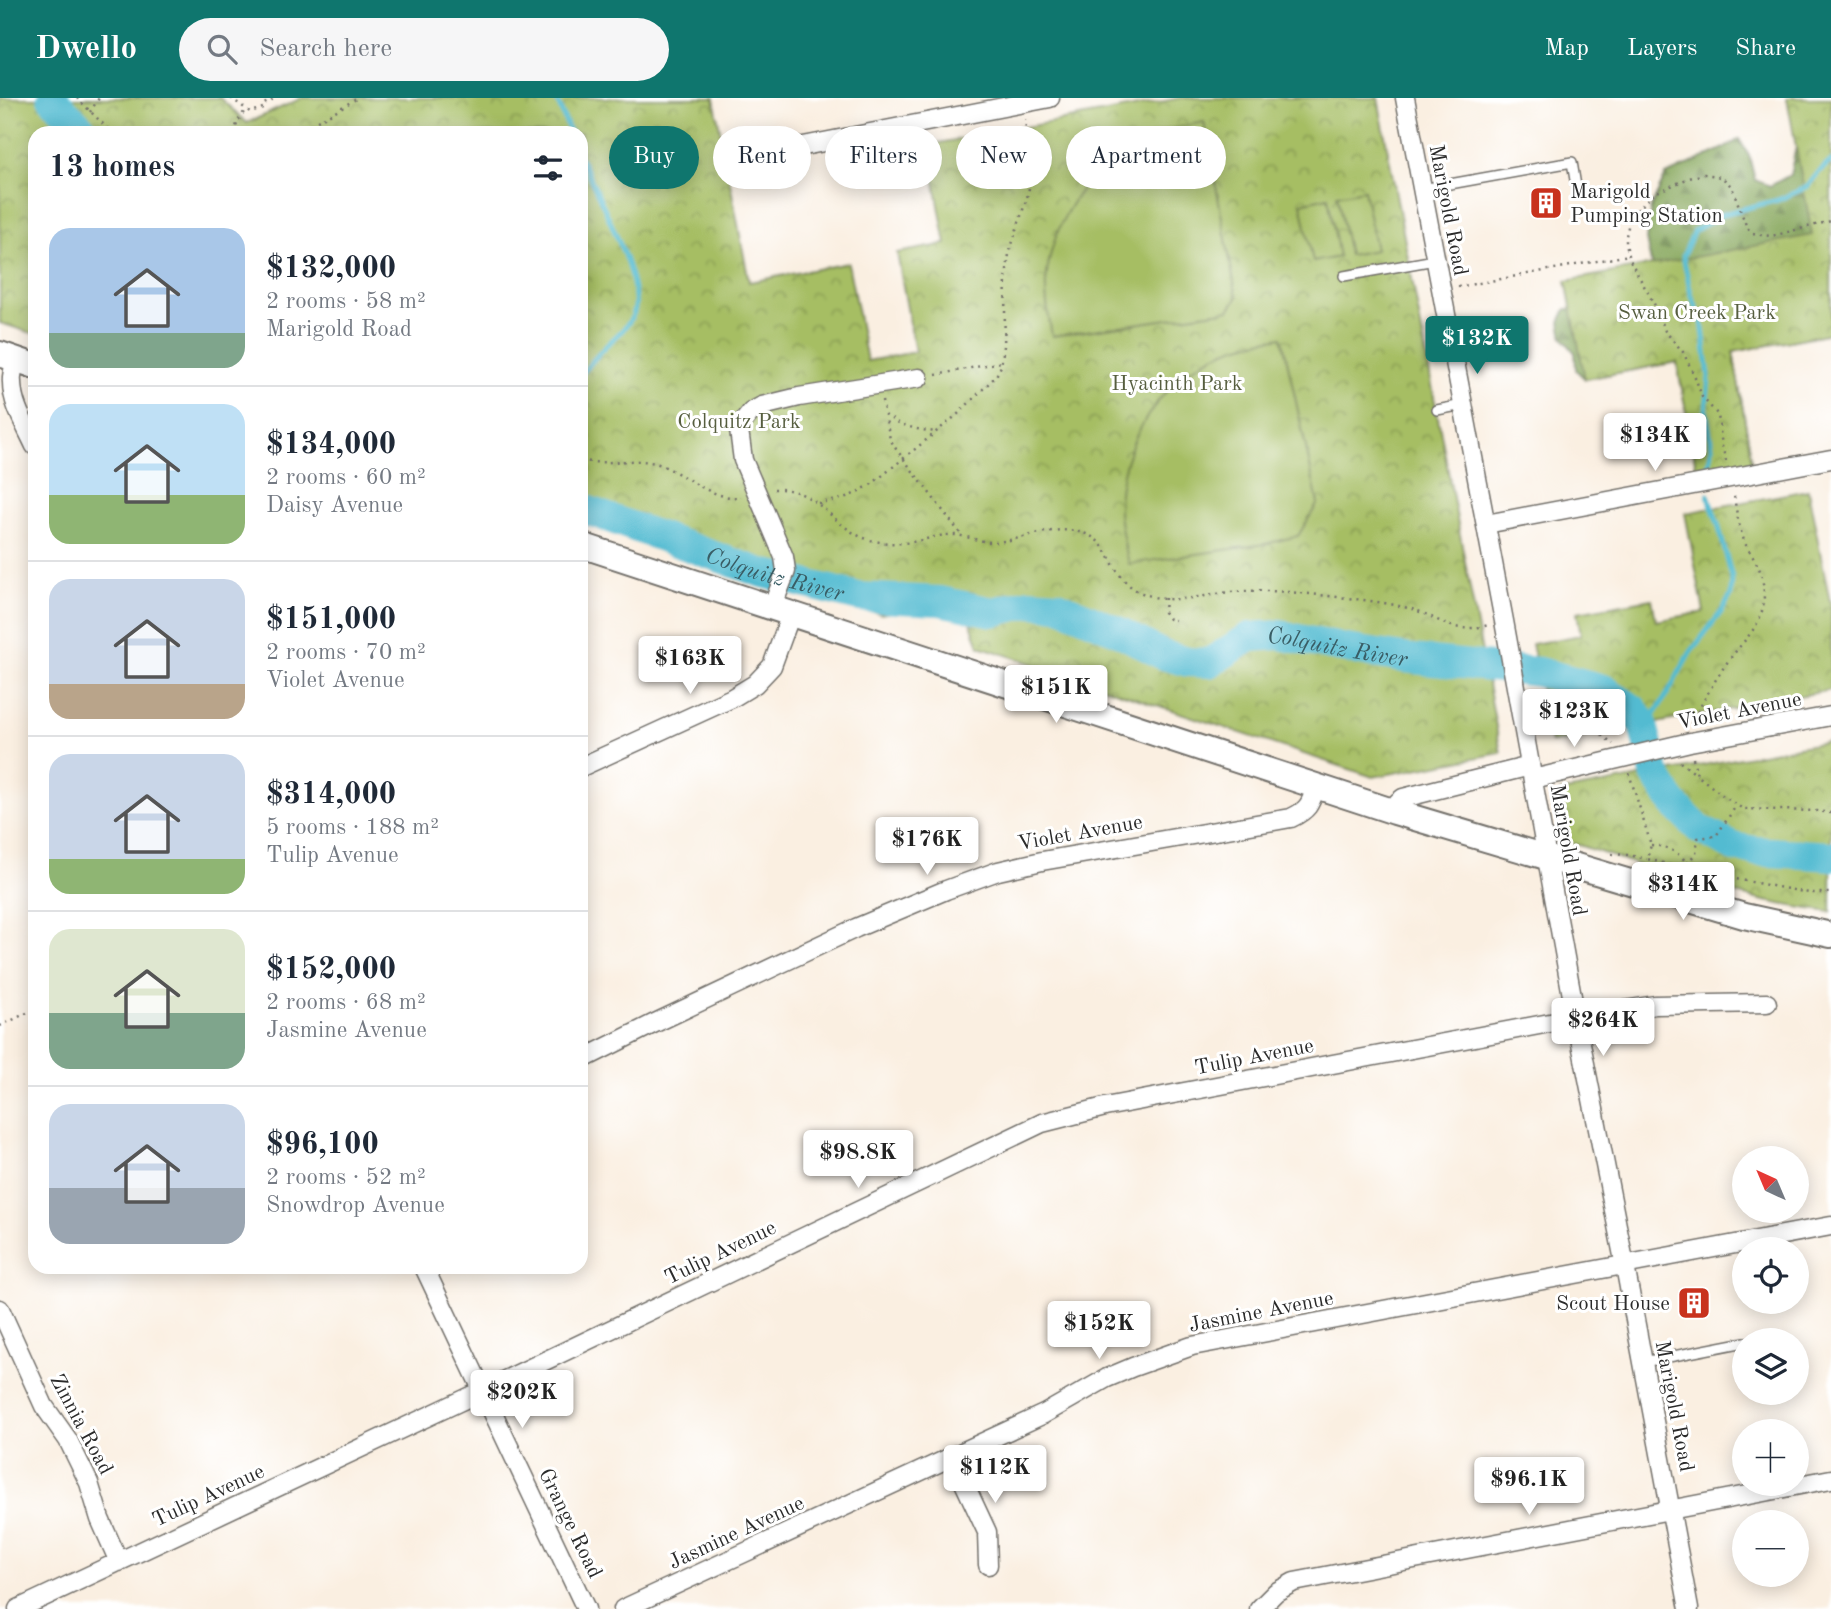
<!DOCTYPE html>
<meta charset="utf-8">
<style>
body{margin:0;font-family:"Old Standard TT",serif;background:#f6f6f7;color:#1f2937;height:100vh;display:flex;flex-direction:column;font-size:26px;white-space:nowrap}
*{box-sizing:border-box;margin:0}
p{font-size:23px;color:#747a83}
.icon{flex:none;width:38px;height:38px;fill:none;stroke:currentColor;stroke-width:2;stroke-linecap:round;stroke-linejoin:round}
.map{position:relative;flex:1;overflow:hidden}
.details{position:absolute;left:28px;top:28px;width:560px;height:1148px;display:flex;flex-direction:column;background:#fff;border-radius:21px;box-shadow:0 4px 18px #0003}
.details>*{flex:none}
.guide{position:absolute;left:609px;top:28px;width:665px;height:63px;display:flex;gap:14px}
.needle{width:46px;rotate:316deg}
.tools{position:absolute;left:1732px;top:1048px;display:grid;gap:14px}
.tools a{display:grid;place-items:center;width:77px;height:77px;border-radius:50%;background:#fff;box-shadow:0 4px 18px #0003;font-size:35px}
.price{position:absolute;translate:-50% -60px;padding:0 16px;border-radius:7px;background:#fff;color:#222;font-size:23px;line-height:46px;filter:drop-shadow(0 2px 4px #0008)}
.price::after{content:'';position:absolute;left:50%;top:42px;width:21px;height:16px;margin-left:-10px;background:inherit;clip-path:polygon(0 0,100% 0,50% 100%)}
.price.selected{background:#0f766e;color:#fff}
ul{padding:0;list-style:none}
li{display:flex;align-items:center;gap:21px;height:175px;padding:0 21px}
li+li{border-top:2px solid #e0e1e3}
li span{display:grid;place-items:center;flex:none;width:196px;height:140px;border-radius:21px;color:#555}
li>.icon{margin-inline-start:auto}
span .icon{width:84px;height:84px;fill:#fffc;stroke-width:1}
li b{font-size:30px}
h2{display:flex;justify-content:space-between;align-items:center;height:84px;padding:0 21px;font-size:30px}
.tag{padding:0 24px;border-radius:32px;background:#fff;box-shadow:0 4px 18px #0003;font-size:24px;line-height:63px}
.tag.selected{background:#0f766e;color:#fff}
header{display:flex;align-items:center;gap:42px;box-sizing:border-box;height:98px;padding:0 35px;background:#0f766e;color:#fff}
header strong{font-size:33px}
nav{display:flex;gap:38px;margin-inline-start:auto;font-size:24px}
.search{width:490px;height:63px;background:#f6f6f7;display:flex;align-items:center;gap:18px;box-sizing:border-box;padding:0 24px;border-radius:38px;color:#747a83;font-size:26px}
.map>svg:first-child{display:block}
.forest{fill:url(#forest-firs);stroke:#586842;stroke-width:2}
.park{fill:url(#park-crowns);stroke:#687447;stroke-width:2}
.pitch{fill:#a6be63;stroke:#687447;stroke-width:2}
.lines{fill:none;stroke-linecap:round;stroke-linejoin:round}
.stream{stroke:#53bbd1;stroke-width:5}
.river{stroke:#53bbd1;stroke-width:30}
.service-casing{stroke:#73706b;stroke-width:12}
.minor-casing{stroke:#73706b;stroke-width:21}
.secondary-casing{stroke:#73706b;stroke-width:28}
.path{stroke:#73706b;stroke-width:2.5;stroke-dasharray:2 5;stroke-linecap:butt}
.service{stroke:#fff;stroke-width:9}
.minor{stroke:#fff;stroke-width:18}
.secondary{stroke:#fff;stroke-width:24}
.labels{text-anchor:middle;stroke-width:6;stroke-linejoin:round;paint-order:stroke}
.poi-label{font-size:21px;fill:#2b2b2b;stroke:#fff;text-anchor:start}
.street-label{font-size:21px;fill:#2b2b2b;stroke:#fff}
.park-label{font-size:21px;fill:#565e3f;stroke:#fff}
.water-label{font-size:23px;font-style:italic;fill:#395d65;stroke:#fff}
</style>
<header>
<strong>Dwello</strong>
<div class="search"><svg class="icon" aria-label="search" viewBox="0 0 24 24"><circle cx="10" cy="10" r="6"/><path d="M15 15l6 6"/></svg>Search here</div>
<nav><a>Map</a><a>Layers</a><a>Share</a></nav>
</header>
<div class="map">
<svg width="1831" height="1511" viewBox="0 0 1831 1511">
<defs>
<pattern id="forest-firs" width="22" height="20" patternUnits="userSpaceOnUse" patternTransform="scale(1.75)"><rect width="22" height="20" fill="#84a559"/><path d="M5 1l3.5 6h-7zM16 11l3.5 6h-7z" fill="#6c874a"/></pattern>
<pattern id="park-crowns" width="20" height="18" patternUnits="userSpaceOnUse" patternTransform="scale(1.75)"><rect width="20" height="18" fill="#a6be63"/><path d="M2 6a3 3 0 1 1 6 0M12 15a3 3 0 1 1 6 0" fill="none" stroke="#879b52"/></pattern>
</defs>
<rect width="100%" height="100%" fill="#fff"/>
<filter id="ink" filterUnits="userSpaceOnUse"><feTurbulence type="fractalNoise" baseFrequency=".0143" numOctaves="2"/><feDisplacementMap in="SourceGraphic" scale="14" xChannelSelector="R" yChannelSelector="G"/><feConvolveMatrix kernelMatrix="1 2 1 2 8 2 1 2 1" color-interpolation-filters="sRGB"/></filter>
<filter id="wash" filterUnits="userSpaceOnUse"><feTurbulence type="fractalNoise" baseFrequency=".00686" numOctaves="4" result="noise"/><feDisplacementMap in="SourceGraphic" scale="28" xChannelSelector="R" yChannelSelector="G"/><feGaussianBlur stdDeviation="1.57" result="paint"/><feColorMatrix in="noise" values="0 0 0 0 0 0 0 0 0 0 0 0 0 0 0 0 0 1.4 0 .05"/><feComposite in="paint" operator="in"/></filter>
<g filter="url(#wash)">
<rect width="100%" height="100%" fill="#faefe1"/>
<path class="forest" d="M 1787,0 L 1831,0 L 1831,235 L 1733,254 L 1753,370 L 1698,379 L 1677,264 L 1585,281 L 1576,272 L 1575,255 L 1563,240 L 1560,224 L 1566,211 L 1584,211 L 1654,181 L 1646,141 L 1651,109 L 1666,77 L 1729,48 L 1739,41 L 1749,58 L 1755,82 L 1770,88 L 1790,77 L 1798,39 Z"/>
<path class="park" d="M 0,0 L 220,0 L 247,25 L 302,0 L 714,0 L 749,184 L 848,165 L 867,263 L 915,254 L 897,155 L 946,146 L 928,47 L 1181,0 L 1378,0 L 1501,655 L 1373,679 L 979,548 L 962,500 L 881,516 L 581,417 L 581,35 L 35,35 L 35,236 L 0,225 Z
M 1787,0 L 1831,0 L 1831,235 L 1733,254 L 1753,370 L 1698,379 L 1677,264 L 1585,281 L 1566,183 L 1812,137 Z
M 1808,392 L 1831,509 L 1831,592 L 1551,645 L 1532,546 L 1581,537 L 1577,514 L 1652,501 L 1656,523 L 1704,514 L 1685,415 Z
M 1831,643 L 1831,814 C 1741,804 1655,772 1569,744 L 1560,694 Z"/>
<path class="pitch" d="M 1204,24 L 1237,200 L 1229,212 L 1052,238 C 1049,220 1045,202 1046,184 C 1051,123 1090,64 1146,39 C 1165,31 1184,28 1204,24 Z
M 1364,92 L 1376,152 L 1349,157 L 1337,97 Z
M 1328,99 L 1339,159 L 1313,164 L 1301,105 Z
M 1282,239 L 1318,405 L 1298,438 L 1265,446 L 1129,466 C 1125,448 1120,431 1119,413 C 1119,346 1161,278 1225,253 C 1243,246 1262,242 1282,239 Z"/>
<g class="lines">
<path class="stream" d="M 556,0 L 570,35
M 581,61 C 595,92 644,184 634,214 C 630,227 616,238 606,248 C 597,257 589,267 581,277
M 1706,377 L 1712,349 L 1706,313 L 1709,278 L 1702,223 L 1691,196 L 1683,158 L 1694,133 L 1723,116 L 1778,102 L 1807,89 L 1818,75 L 1831,63
M 1644,632 L 1665,600 L 1690,555 L 1722,513 L 1731,497 L 1732,480 L 1718,426 L 1708,397"/>
<g class="river">
<path d="M 52,0 L 86,35"/>
<path id="s1" d="M 581,410 L 759,474 L 859,499 L 940,503 L 993,514 L 1029,505 L 1058,507 L 1122,535 L 1163,557 L 1188,564 L 1209,565 L 1250,539 L 1280,537 L 1341,550 L 1403,560 L 1539,574 L 1604,591 L 1633,611 L 1642,623 L 1655,676 L 1674,706 L 1699,731 L 1734,749 L 1755,753 L 1831,758"/>
</g>
</g>
</g>
<g filter="url(#ink)">
<g class="lines">
<defs>
<path id="service" d="M 1422,91 L 1572,64 L 1577,94
M 1344,178 L 1435,162
M 1437,312 L 1463,307
M 1753,1242 L 1758,1242
M 1643,1264 L 1745,1244"/>
<path id="minor" d="M 1405,0 L 1504,523 L 1576,920 L 1625,1168 L 1689,1511
M 752,58 L 1050,0
M 16,262 C 14,269 11,277 12,284 C 12,307 26,328 35,348
M 1486,426 L 1831,361
M 772,510 L 786,473 L 784,459 L 743,362 L 739,332 L 743,324 L 751,314 L 762,308 L 799,299 L 919,280
M 581,669 L 732,600 L 755,586 L 772,568 L 791,516
M 1533,681 L 1690,644 L 1831,618
M 1395,714 L 1398,704 L 1403,700 L 1530,668
M 581,962 L 653,926 L 856,830 L 946,792 L 998,773 L 1042,763 L 1291,720 C 1308,712 1310,707 1316,689
M 424,1169 L 586,1511
M 0,1211 L 44,1308 L 68,1342 L 89,1385 L 100,1421 L 119,1464
M 952,1359 L 987,1434 L 988,1467
M 18,1511 L 482,1293 L 1042,1025 L 1105,1009 L 1576,920 L 1655,907 L 1767,905
M 623,1511 L 1044,1316 L 1107,1280 L 1133,1269 L 1192,1248 L 1831,1128
M 1259,1511 L 1276,1494 L 1294,1484 L 1831,1381"/>
<path id="secondary" d="M 0,256 L 35,268
M 581,447 L 1395,714 L 1744,818 L 1831,837"/>
</defs>
<use href="#service" class="service-casing"/>
<use href="#minor" class="minor-casing"/>
<use href="#secondary" class="secondary-casing"/>
<path class="path" d="M 77,0 L 112,35
M 231,0 L 250,14 L 263,10 L 264,6 L 276,0
M 90,14 L 99,0
M 234,35 L 238,23 L 246,11
M 292,35 L 298,34 L 358,0
M 1458,189 L 1629,157
M 936,277 L 1001,264
M 882,303 L 890,341 L 896,351 L 963,439
M 885,317 C 901,328 917,332 936,334
M 581,362 C 607,369 635,357 661,367 C 688,378 711,402 741,399
M 1726,363 L 1722,348 L 1718,317 L 1702,299 L 1695,279 L 1683,254 L 1665,233 L 1659,215 L 1631,164 L 1626,147 L 1626,138 L 1629,124 L 1636,113 L 1655,95 L 1689,80 L 1704,76 L 1717,78 L 1725,82 L 1732,89 L 1747,130 L 1753,135 L 1761,137 L 1772,138 L 1831,123
M 774,391 C 822,389 834,436 875,443 C 889,446 904,446 917,443 C 928,441 938,437 949,437 C 965,436 980,445 996,444 C 1022,442 1047,429 1074,433 C 1110,438 1106,466 1128,486 C 1134,492 1143,496 1151,498 C 1174,506 1207,497 1230,494 C 1260,491 1291,494 1320,497 C 1346,500 1379,503 1404,509 C 1443,518 1445,538 1489,527
M 818,405 L 838,402 L 852,397 L 872,386 L 957,317 L 996,278 L 1001,268 L 1004,248 L 1006,181 L 1009,156 L 1028,96 L 1031,77 L 1025,22
M 1165,500 L 1164,514 L 1169,521 L 1175,522
M 1535,600 L 1586,623 L 1613,646
M 1691,626 C 1701,607 1712,587 1724,569 C 1747,535 1771,526 1762,479 C 1759,466 1750,456 1745,445 C 1739,430 1736,413 1734,397
M 1693,660 L 1697,677 L 1726,700 L 1743,711 L 1817,713 L 1831,715
M 1680,664 L 1697,677
M 1629,675 L 1651,747 L 1647,761 L 1699,774 L 1809,795 L 1831,795
M 1651,747 C 1670,748 1683,757 1693,773
M 1612,756 L 1628,757 L 1647,761
M 1687,765 L 1696,755 L 1698,740 L 1716,738 L 1736,708
M 0,928 L 35,911"/>
<use href="#service" class="service"/>
<use href="#minor" class="minor"/>
<use href="#secondary" class="secondary"/>
</g>
</g>
<defs>
<symbol id="building-square" viewBox="-11 -11 22 22"><rect x="-9" y="-9" width="18" height="18" rx="4" fill="#c8321e" stroke="#fff"/><path d="M-4-6H4V6H1V3H-1V6H-4ZM-2.5-4.3h1.7v1.8h-1.7ZM.8-4.3h1.7v1.8H.8ZM-2.5-1h1.7V.8h-1.7ZM.8-1h1.7V.8H.8Z" fill="#fff"/></symbol>
</defs>
<g fill-rule="evenodd">
<use href="#building-square" x="1527" y="86" width="38" height="38"/>
<use href="#building-square" x="1675" y="1186" width="38" height="38"/>
</g>
<g class="labels">
<g class="poi-label">
<text x="1570" y="100">Marigold<tspan x="1570" dy="24">Pumping Station</tspan></text>
<text x="1670" y="1212" text-anchor="end">Scout House</text>
</g>
<g class="street-label">
<text transform="translate(1449 112) rotate(79)" y="7">Marigold Road</text>
<text transform="translate(1739 612) rotate(-11)" y="7">Violet Avenue</text>
<text transform="translate(1080 734) rotate(-10)" y="7">Violet Avenue</text>
<text transform="translate(1569 752) rotate(80)" y="7">Marigold Road</text>
<text transform="translate(1254 958) rotate(-11)" y="7">Tulip Avenue</text>
<text transform="translate(720 1154) rotate(-26)" y="7">Tulip Avenue</text>
<text transform="translate(1261 1213) rotate(-11)" y="7">Jasmine Avenue</text>
<text transform="translate(1675 1308) rotate(79)" y="7">Marigold Road</text>
<text transform="translate(82 1326) rotate(62)" y="7">Zinnia Road</text>
<text transform="translate(208 1397) rotate(-25)" y="7">Tulip Avenue</text>
<text transform="translate(571 1425) rotate(64)" y="7">Grange Road</text>
<text transform="translate(736 1434) rotate(-25)" y="7">Jasmine Avenue</text>
</g>
<g class="park-label">
<text x="1697" y="221">Swan Creek Park</text>
<text x="1177" y="292">Hyacinth Park</text>
<text x="739" y="330">Colquitz Park</text>
</g>
<g class="water-label">
<text dy="8" stroke="none"><textPath href="#s1" startOffset="205">Colquitz River</textPath></text>
<text dy="8" stroke="none"><textPath href="#s1" startOffset="794">Colquitz River</textPath></text>
</g>
</g>
</svg>
<div class="tools">
<a><svg class="needle" viewBox="-14 -14 28 28"><path d="M0-13l5 13h-10z" fill="#e53935"/><path d="M0 13l5-13h-10z" fill="#747a83"/></svg></a>
<a><svg class="icon" aria-label="locate" viewBox="0 0 24 24"><circle cx="12" cy="12" r="6"/><path d="M12 2v4M12 18v4M2 12h4M18 12h4"/></svg></a>
<a><svg class="icon" aria-label="layers" viewBox="0 0 24 24"><path d="M12 4l9 5-9 5-9-5zM3 14l9 5 9-5"/></svg></a>
<a>+</a>
<a>−</a>
</div>
<b class="price selected" style="left:1477px;top:278px">$132K</b>
<b class="price" style="left:1655px;top:375px">$134K</b>
<b class="price" style="left:690px;top:598px">$163K</b>
<b class="price" style="left:1056px;top:627px">$151K</b>
<b class="price" style="left:1574px;top:651px">$123K</b>
<b class="price" style="left:927px;top:779px">$176K</b>
<b class="price" style="left:1683px;top:824px">$314K</b>
<b class="price" style="left:1603px;top:960px">$264K</b>
<b class="price" style="left:858px;top:1092px">$98.8K</b>
<b class="price" style="left:1099px;top:1263px">$152K</b>
<b class="price" style="left:522px;top:1332px">$202K</b>
<b class="price" style="left:995px;top:1407px">$112K</b>
<b class="price" style="left:1529px;top:1419px">$96.1K</b>
<div class="guide">
<a class="tag selected">Buy</a>
<a class="tag">Rent</a>
<a class="tag">Filters</a>
<a class="tag">New</a>
<a class="tag">Apartment</a>
</div>
<section class="details">
<h2>13 homes<svg class="icon" aria-label="filters" viewBox="0 0 24 24"><path d="M4 7h16M4 17h16"/><circle cx="9" cy="7" r="2"/><circle cx="15" cy="17" r="2"/></svg></h2>
<ul>
<li><span style="background:linear-gradient(#a9c7e8 75%,#7fa58c 0)"><svg class="icon" aria-label="home" viewBox="0 0 24 24"><path d="M3 11l9-7 9 7M6 9v11h12V9"/></svg></span><div><b>$132,000</b><p>2 rooms · 58 m²</p><p>Marigold Road</p></div></li>
<li><span style="background:linear-gradient(#bfe0f5 65%,#8fb573 0)"><svg class="icon" aria-label="home" viewBox="0 0 24 24"><path d="M3 11l9-7 9 7M6 9v11h12V9"/></svg></span><div><b>$134,000</b><p>2 rooms · 60 m²</p><p>Daisy Avenue</p></div></li>
<li><span style="background:linear-gradient(#c9d6e8 75%,#b9a48a 0)"><svg class="icon" aria-label="home" viewBox="0 0 24 24"><path d="M3 11l9-7 9 7M6 9v11h12V9"/></svg></span><div><b>$151,000</b><p>2 rooms · 70 m²</p><p>Violet Avenue</p></div></li>
<li><span style="background:linear-gradient(#c9d6e8 75%,#8fb573 0)"><svg class="icon" aria-label="home" viewBox="0 0 24 24"><path d="M3 11l9-7 9 7M6 9v11h12V9"/></svg></span><div><b>$314,000</b><p>5 rooms · 188 m²</p><p>Tulip Avenue</p></div></li>
<li><span style="background:linear-gradient(#dfe7d0 60%,#7fa58c 0)"><svg class="icon" aria-label="home" viewBox="0 0 24 24"><path d="M3 11l9-7 9 7M6 9v11h12V9"/></svg></span><div><b>$152,000</b><p>2 rooms · 68 m²</p><p>Jasmine Avenue</p></div></li>
<li><span style="background:linear-gradient(#c9d6e8 60%,#9aa5b1 0)"><svg class="icon" aria-label="home" viewBox="0 0 24 24"><path d="M3 11l9-7 9 7M6 9v11h12V9"/></svg></span><div><b>$96,100</b><p>2 rooms · 52 m²</p><p>Snowdrop Avenue</p></div></li>
</ul>
</section>
</div>
